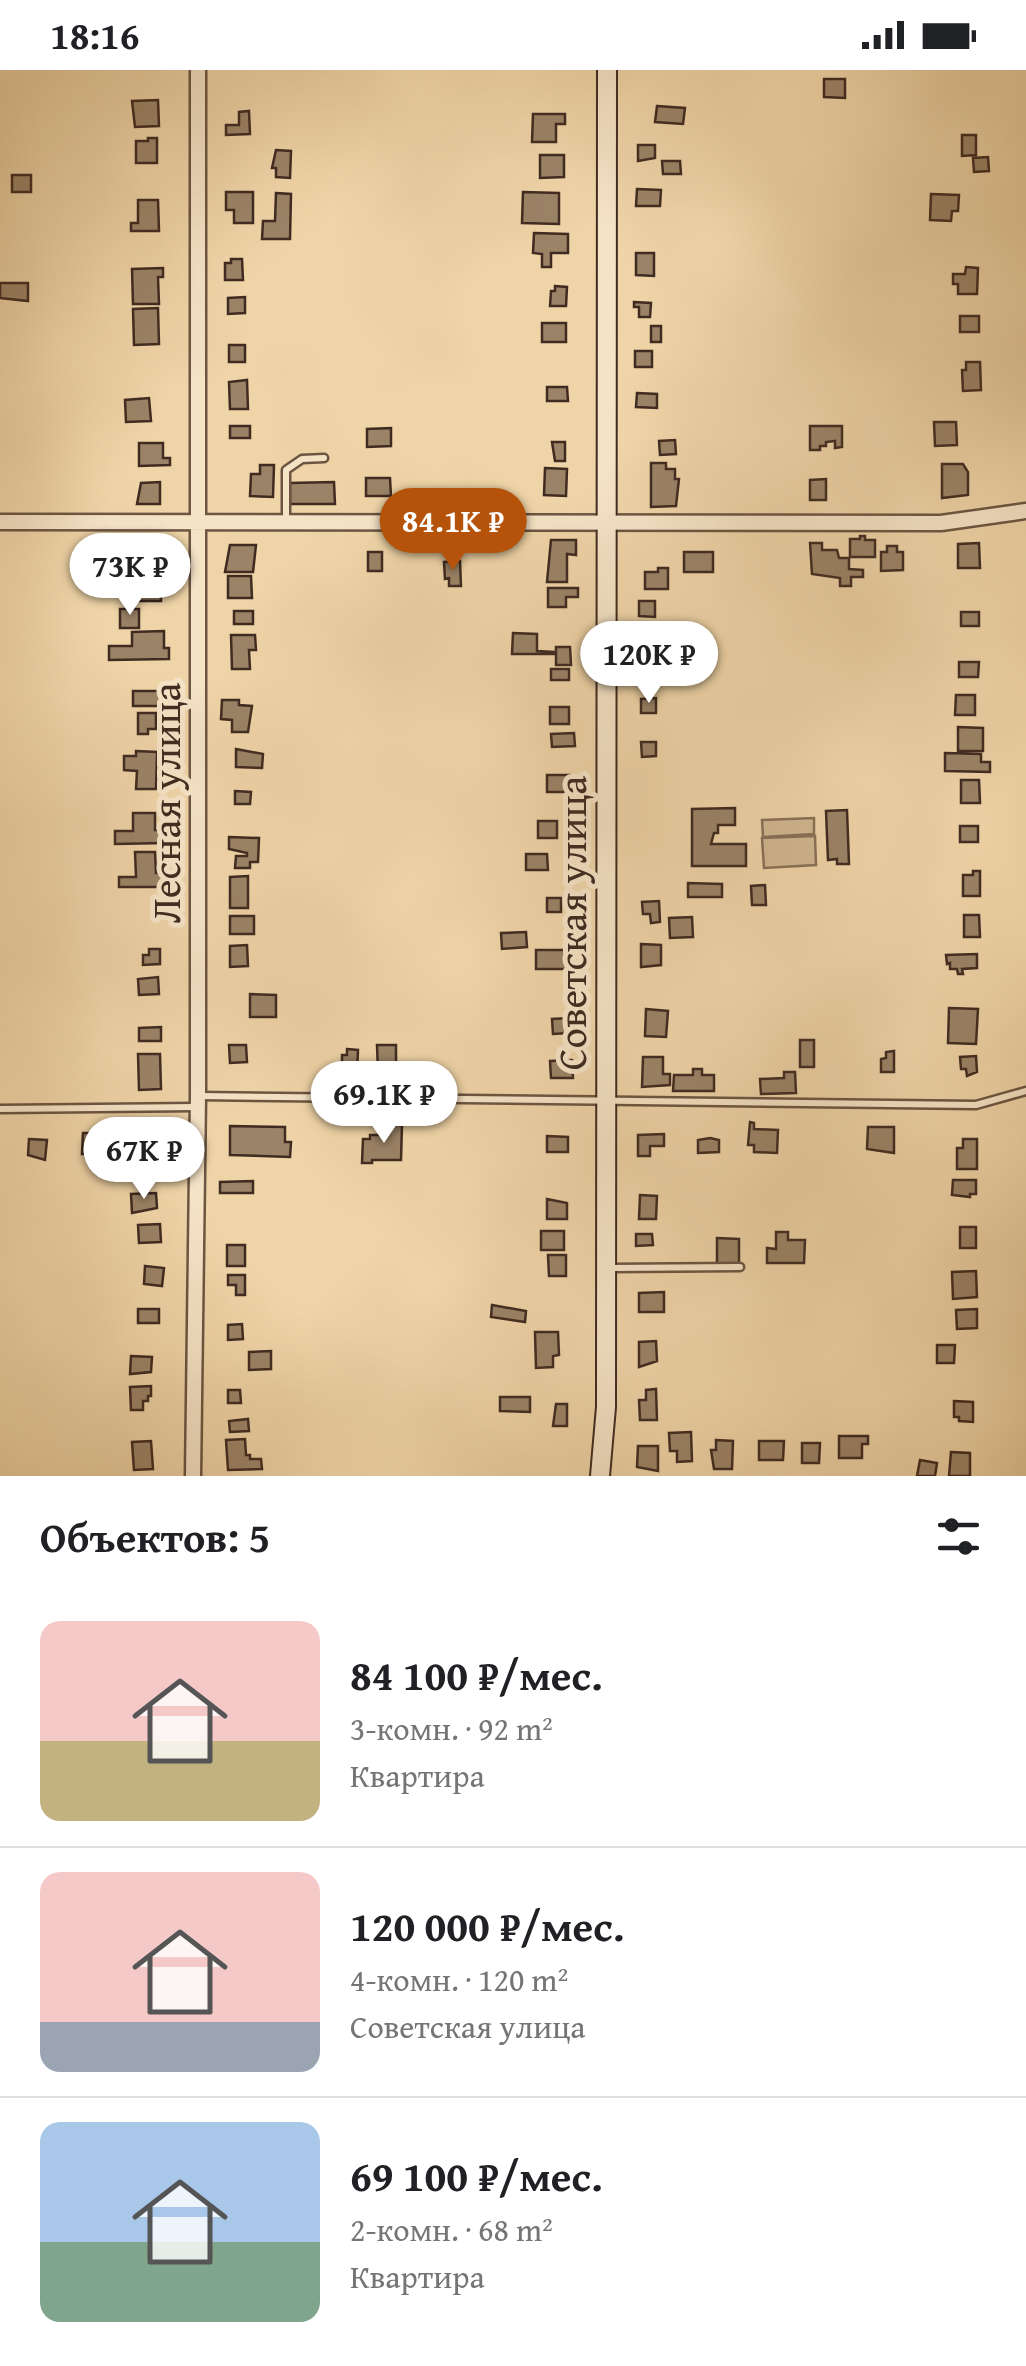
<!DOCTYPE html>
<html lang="ru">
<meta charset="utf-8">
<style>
body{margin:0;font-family:"Gentium Book Plus",serif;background:#f6f6f6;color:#202124;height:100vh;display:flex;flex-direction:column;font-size:38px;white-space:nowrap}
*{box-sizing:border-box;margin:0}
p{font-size:32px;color:#757577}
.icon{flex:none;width:55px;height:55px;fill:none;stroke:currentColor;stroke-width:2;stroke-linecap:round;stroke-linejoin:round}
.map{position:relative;height:1406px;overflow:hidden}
.details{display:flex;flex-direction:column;background:#fff;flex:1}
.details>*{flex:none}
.price{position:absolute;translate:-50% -85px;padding:0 22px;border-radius:35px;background:#fff;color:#222;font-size:32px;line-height:65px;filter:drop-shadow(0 2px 5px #0008)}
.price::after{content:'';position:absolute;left:50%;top:60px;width:30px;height:22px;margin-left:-15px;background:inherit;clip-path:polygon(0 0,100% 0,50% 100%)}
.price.on{background:#b45309;color:#fff}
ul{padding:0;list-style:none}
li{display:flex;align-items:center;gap:30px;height:250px;padding:0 40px}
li+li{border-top:2px solid #e0e0e0}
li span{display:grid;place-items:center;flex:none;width:280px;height:200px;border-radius:20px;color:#555}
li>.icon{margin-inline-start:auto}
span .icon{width:120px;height:120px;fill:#fffc;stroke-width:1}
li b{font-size:42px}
h2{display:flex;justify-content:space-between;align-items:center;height:120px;padding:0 40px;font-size:42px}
.status{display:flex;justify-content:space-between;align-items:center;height:70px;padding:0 50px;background:#fff;direction:ltr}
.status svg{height:28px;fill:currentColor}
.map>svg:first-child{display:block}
.green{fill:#d1b790;stroke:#887158;stroke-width:2.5}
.building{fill:#9b8367;stroke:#402b21;stroke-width:2.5}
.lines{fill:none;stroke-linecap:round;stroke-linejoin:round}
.lane-casing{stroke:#6c5542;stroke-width:11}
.street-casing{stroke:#6c5542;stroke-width:19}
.secondary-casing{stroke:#402b21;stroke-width:22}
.lane{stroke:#f5e3c6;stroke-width:6}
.street{stroke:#f5e3c6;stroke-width:14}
.secondary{stroke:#f5e3c6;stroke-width:18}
.labels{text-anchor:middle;stroke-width:10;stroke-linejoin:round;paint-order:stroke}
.street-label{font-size:40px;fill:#402b21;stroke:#f5e3c6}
</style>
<div class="status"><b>18:16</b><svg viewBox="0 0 49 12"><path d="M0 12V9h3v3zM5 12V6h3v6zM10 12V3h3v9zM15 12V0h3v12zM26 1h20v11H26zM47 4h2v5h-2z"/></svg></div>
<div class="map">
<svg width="1026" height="1406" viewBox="0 0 1026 1406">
<rect width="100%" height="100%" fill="#efd4a7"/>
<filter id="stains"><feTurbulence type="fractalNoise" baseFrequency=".002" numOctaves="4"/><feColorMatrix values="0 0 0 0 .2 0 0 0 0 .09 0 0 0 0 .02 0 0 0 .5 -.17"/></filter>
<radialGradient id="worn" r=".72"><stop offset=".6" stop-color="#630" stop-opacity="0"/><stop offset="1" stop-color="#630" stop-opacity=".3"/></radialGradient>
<path class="green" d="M 814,748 L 814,764 L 763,767 L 762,750 Z
M 815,766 L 816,795 L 764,798 L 762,768 Z"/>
<path class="building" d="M 824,9 L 845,9 L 845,28 L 824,27 Z
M 158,30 L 159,56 L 135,57 L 132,31 Z
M 657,36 L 685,38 L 683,54 L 655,52 Z
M 249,41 L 250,64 L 226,65 L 226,55 L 239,55 L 239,42 Z
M 533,44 L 565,44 L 565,54 L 556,54 L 556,72 L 532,72 Z
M 962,65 L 976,65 L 976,85 L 962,86 Z
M 148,68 L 157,68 L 157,93 L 136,93 L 136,71 L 148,71 Z
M 638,75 L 655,75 L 655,88 L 638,91 Z
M 276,80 L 291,81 L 290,108 L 276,107 L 276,98 L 272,98 Z
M 540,85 L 564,85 L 564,107 L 540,108 Z
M 988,87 L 989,101 L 974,102 L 973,88 Z
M 662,91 L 680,91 L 681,104 L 663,104 Z
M 12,105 L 31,105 L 31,122 L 12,122 Z
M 637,119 L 661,120 L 660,136 L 636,136 Z
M 226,122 L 253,122 L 253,153 L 234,153 L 234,140 L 226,140 Z
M 523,122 L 559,123 L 559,154 L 522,153 Z
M 276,123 L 291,124 L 290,169 L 262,169 L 263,151 L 275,151 Z
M 931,124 L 959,125 L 958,141 L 952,141 L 951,151 L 930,150 Z
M 138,130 L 158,130 L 159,161 L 131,161 L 131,153 L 138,153 Z
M 534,163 L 568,164 L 568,183 L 551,183 L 551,197 L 542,197 L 542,184 L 533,183 Z
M 636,183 L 654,183 L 654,206 L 636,205 Z
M 231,189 L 242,189 L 243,210 L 225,210 L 225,193 L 231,193 Z
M 966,197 L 978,198 L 977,224 L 958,224 L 958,214 L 953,214 L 953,204 L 965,204 Z
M 163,198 L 163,207 L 158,207 L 159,234 L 133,234 L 132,199 Z
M 0,213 L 28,213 L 28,231 L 0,228 Z
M 555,216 L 567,217 L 566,236 L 550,236 L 551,221 L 555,221 Z
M 245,227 L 245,243 L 228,244 L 228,228 Z
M 634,232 L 651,233 L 650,247 L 639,247 L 639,237 L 634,237 Z
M 158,238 L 159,274 L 134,275 L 133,239 Z
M 960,246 L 979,246 L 979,262 L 960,262 Z
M 542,253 L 566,253 L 566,272 L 542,272 Z
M 651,256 L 661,256 L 661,272 L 651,272 Z
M 229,275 L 245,275 L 245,292 L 229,292 Z
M 635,281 L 652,281 L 652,297 L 635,297 Z
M 966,292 L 980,292 L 981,320 L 963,321 L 962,300 L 966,300 Z
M 247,310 L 248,339 L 230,339 L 229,312 Z
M 547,317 L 567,317 L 568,331 L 547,331 Z
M 637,323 L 657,324 L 657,338 L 636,337 Z
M 149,328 L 151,351 L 126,352 L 125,330 Z
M 934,352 L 956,352 L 957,375 L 935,376 Z
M 230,356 L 250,356 L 250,368 L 230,368 Z
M 810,356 L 842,356 L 842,377 L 835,378 L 835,371 L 826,372 L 826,376 L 820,376 L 820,380 L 810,380 Z
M 391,358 L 391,376 L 367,377 L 367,359 Z
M 675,370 L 676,384 L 660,385 L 659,371 Z
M 552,372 L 565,372 L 565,391 L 555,391 Z
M 139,373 L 163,373 L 163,388 L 170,388 L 170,395 L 139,396 Z
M 651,393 L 666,393 L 666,399 L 675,399 L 675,409 L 679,409 L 676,436 L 651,437 Z
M 942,394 L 963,394 L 968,402 L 968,425 L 942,428 Z
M 260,395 L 274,395 L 273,427 L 250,426 L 251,404 L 260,404 Z
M 545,398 L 567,399 L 566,426 L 544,425 Z
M 366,408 L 390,408 L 391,426 L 366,426 Z
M 826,409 L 826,430 L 810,430 L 810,410 Z
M 160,412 L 160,434 L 137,434 L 141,413 Z
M 334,412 L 335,434 L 290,434 L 290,413 Z
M 860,466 L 865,466 L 865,470 L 875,470 L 875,487 L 850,487 L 850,469 L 860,469 Z
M 551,470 L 576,470 L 576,485 L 567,484 L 567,512 L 547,512 Z
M 810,473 L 822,473 L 822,480 L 837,480 L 839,488 L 849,488 L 849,499 L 863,500 L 863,507 L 851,507 L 851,516 L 840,516 L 840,508 L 812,504 Z
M 979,473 L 980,498 L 958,498 L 958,474 Z
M 230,475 L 256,475 L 253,502 L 225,502 Z
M 887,476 L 897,476 L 897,482 L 903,482 L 903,500 L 881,501 L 881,482 L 887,482 Z
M 368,482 L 382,482 L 382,501 L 368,501 Z
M 684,482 L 713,482 L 713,502 L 684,502 Z
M 460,491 L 461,516 L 449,516 L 449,508 L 445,509 L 444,492 Z
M 658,498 L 668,498 L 668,519 L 645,519 L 645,502 L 658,502 Z
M 131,503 L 155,504 L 155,510 L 161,510 L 161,531 L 131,531 Z
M 228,506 L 251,506 L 252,528 L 228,528 Z
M 548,518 L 578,518 L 578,527 L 566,527 L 566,537 L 548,537 Z
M 639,531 L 655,531 L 655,547 L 639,546 Z
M 120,539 L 139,539 L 139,558 L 120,558 Z
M 234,541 L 253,541 L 253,554 L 234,554 Z
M 961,542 L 979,542 L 979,556 L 961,556 Z
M 164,561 L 164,578 L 169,578 L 169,589 L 109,590 L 109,576 L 132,576 L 132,562 Z
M 513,563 L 537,564 L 537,581 L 554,582 L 554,584 L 512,584 Z
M 231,565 L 255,565 L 256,580 L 249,580 L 250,599 L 232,599 Z
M 641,572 L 657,572 L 657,585 L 641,585 Z
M 556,577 L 570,577 L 571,595 L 556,595 Z
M 959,592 L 979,592 L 978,607 L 959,607 Z
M 551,599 L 569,599 L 569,610 L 551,610 Z
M 133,621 L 167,621 L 167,636 L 133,636 Z
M 956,625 L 975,625 L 975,645 L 955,645 Z
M 656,628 L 656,643 L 641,643 L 641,629 Z
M 222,630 L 239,630 L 239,635 L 252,636 L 248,662 L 232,662 L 232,650 L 221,649 Z
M 550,637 L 569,637 L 569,654 L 550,654 Z
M 138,643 L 156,643 L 156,659 L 148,659 L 148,664 L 138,664 Z
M 958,657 L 983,658 L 983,681 L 958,681 Z
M 574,663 L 575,676 L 552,677 L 551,664 Z
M 641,672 L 656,672 L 656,686 L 642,687 Z
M 236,679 L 263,684 L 262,698 L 236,697 Z
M 136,681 L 157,682 L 156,719 L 136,719 L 137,701 L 124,700 L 124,686 L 136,686 Z
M 945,683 L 981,684 L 981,692 L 990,692 L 990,702 L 945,701 Z
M 547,705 L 570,705 L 571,722 L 547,722 Z
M 961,710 L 979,710 L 980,733 L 961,733 Z
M 235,721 L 251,722 L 250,734 L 235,734 Z
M 735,738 L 735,755 L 718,755 L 718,763 L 714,763 L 711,774 L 746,774 L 746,796 L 692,796 L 692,739 Z
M 847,740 L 849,794 L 837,794 L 837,789 L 828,790 L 826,741 Z
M 133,743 L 155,743 L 155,760 L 165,760 L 166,773 L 115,774 L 115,761 L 133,761 Z
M 538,751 L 557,751 L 557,768 L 538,768 Z
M 960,756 L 978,756 L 978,772 L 960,772 Z
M 229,767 L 259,768 L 258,792 L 250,792 L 250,798 L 235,798 L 236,786 L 247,786 L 247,783 L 229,779 Z
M 135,782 L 155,782 L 156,803 L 166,803 L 166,817 L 119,817 L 119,807 L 136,807 Z
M 526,784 L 547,784 L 548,800 L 526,800 Z
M 973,801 L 980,801 L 980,826 L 963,826 L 963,805 L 973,805 Z
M 248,806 L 248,838 L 230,838 L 230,807 Z
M 688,813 L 722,814 L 722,827 L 688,827 Z
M 765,815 L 766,835 L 752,835 L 751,816 Z
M 547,828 L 561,828 L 561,842 L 547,842 Z
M 659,831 L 660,852 L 651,853 L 650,844 L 643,844 L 642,832 Z
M 964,845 L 979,845 L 980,867 L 964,867 Z
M 230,846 L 254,846 L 254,864 L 230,864 Z
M 692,847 L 693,867 L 670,868 L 669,848 Z
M 526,862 L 527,877 L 502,879 L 501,863 Z
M 641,874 L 661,875 L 661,895 L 641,897 Z
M 247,875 L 248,896 L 230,897 L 230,876 Z
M 149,879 L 160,879 L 160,894 L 143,895 L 143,885 L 149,885 Z
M 536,880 L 572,880 L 572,899 L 536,899 Z
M 977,884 L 977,898 L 962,899 L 963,904 L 958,904 L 957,899 L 950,899 L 950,893 L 947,894 L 946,885 Z
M 158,907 L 159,924 L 139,925 L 138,909 Z
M 250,924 L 276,925 L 276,947 L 250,947 Z
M 949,938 L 978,939 L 976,974 L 948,973 Z
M 646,939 L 668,941 L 666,967 L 645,966 Z
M 569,948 L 569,963 L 553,964 L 552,949 Z
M 161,957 L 161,971 L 139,971 L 139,958 Z
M 800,970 L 814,970 L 814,997 L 800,997 Z
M 229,975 L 246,975 L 247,992 L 230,993 Z
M 377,975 L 396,975 L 396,1003 L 378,1003 Z
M 347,979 L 358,980 L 357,1007 L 342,1006 L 342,985 L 347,985 Z
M 894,981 L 894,1002 L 881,1002 L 881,989 L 886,988 L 886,982 Z
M 138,984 L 160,984 L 161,1019 L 139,1020 Z
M 976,986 L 977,1002 L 967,1006 L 966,999 L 961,999 L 960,987 Z
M 643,987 L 663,987 L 663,1004 L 670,1004 L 670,1015 L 642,1017 Z
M 572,990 L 573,1008 L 551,1008 L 550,991 Z
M 693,999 L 702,999 L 702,1005 L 714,1005 L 714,1021 L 673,1021 L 674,1005 L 693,1005 Z
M 784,1002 L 795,1002 L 796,1023 L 761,1024 L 760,1009 L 784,1008 Z
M 750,1052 L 754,1053 L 754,1059 L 778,1060 L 777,1083 L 754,1082 L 754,1075 L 748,1075 Z
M 388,1055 L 402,1055 L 401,1090 L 372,1090 L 372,1093 L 362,1093 L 363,1069 L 370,1069 L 370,1065 L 387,1065 Z
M 230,1056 L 285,1057 L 285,1072 L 291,1072 L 290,1087 L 230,1085 Z
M 868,1057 L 894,1057 L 894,1083 L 867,1079 Z
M 83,1063 L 100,1063 L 100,1084 L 82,1084 Z
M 664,1064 L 664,1076 L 650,1076 L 650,1086 L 638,1086 L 638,1065 Z
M 547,1066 L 568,1067 L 568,1082 L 547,1082 Z
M 710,1068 L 719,1070 L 719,1082 L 698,1083 L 698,1070 Z
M 29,1069 L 47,1070 L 45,1090 L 28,1085 Z
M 963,1069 L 977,1069 L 977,1099 L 957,1099 L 957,1078 L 963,1078 Z
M 157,1082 L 158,1099 L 144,1100 L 144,1094 L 137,1094 L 137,1083 Z
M 953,1110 L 976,1110 L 976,1124 L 970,1124 L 970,1127 L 952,1125 Z
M 253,1111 L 253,1123 L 220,1123 L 220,1112 Z
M 156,1123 L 157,1138 L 132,1143 L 131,1124 Z
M 640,1125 L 657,1126 L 656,1149 L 639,1149 Z
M 547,1129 L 567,1133 L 567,1149 L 547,1149 Z
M 160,1154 L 161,1172 L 139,1173 L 138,1155 Z
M 960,1157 L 976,1157 L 976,1178 L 960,1178 Z
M 541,1161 L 564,1161 L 564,1180 L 541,1180 Z
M 776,1162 L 788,1162 L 788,1170 L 805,1170 L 804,1193 L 767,1193 L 767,1178 L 776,1179 Z
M 636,1164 L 652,1164 L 653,1175 L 636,1176 Z
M 717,1168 L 739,1169 L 739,1194 L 717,1193 Z
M 227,1175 L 245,1175 L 245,1196 L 227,1196 Z
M 548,1185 L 566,1185 L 566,1206 L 549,1206 Z
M 145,1196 L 164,1198 L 162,1216 L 144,1214 Z
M 976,1201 L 977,1227 L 953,1229 L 952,1202 Z
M 228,1205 L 245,1205 L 245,1225 L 236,1225 L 236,1215 L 228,1215 Z
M 664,1222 L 664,1242 L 639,1242 L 639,1223 Z
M 492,1235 L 526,1241 L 525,1252 L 491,1247 Z
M 138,1239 L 159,1239 L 159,1253 L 138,1253 Z
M 977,1239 L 977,1258 L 957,1259 L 956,1240 Z
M 242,1254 L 243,1269 L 228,1270 L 228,1255 Z
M 535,1262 L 558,1262 L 559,1285 L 553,1286 L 553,1297 L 536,1298 Z
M 656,1271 L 657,1291 L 639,1297 L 639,1272 Z
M 937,1275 L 955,1275 L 954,1293 L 937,1293 Z
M 271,1281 L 271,1299 L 249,1300 L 249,1282 Z
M 131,1286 L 152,1287 L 151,1302 L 130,1304 Z
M 151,1316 L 151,1326 L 148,1326 L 148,1331 L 143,1331 L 143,1340 L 131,1340 L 130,1317 Z
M 656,1319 L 657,1350 L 640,1350 L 639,1330 L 646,1330 L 646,1320 Z
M 228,1320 L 240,1320 L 241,1333 L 228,1333 Z
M 500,1327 L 530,1327 L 530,1342 L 500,1341 Z
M 954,1331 L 973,1332 L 973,1352 L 959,1351 L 959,1347 L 954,1347 Z
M 556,1334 L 567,1334 L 567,1356 L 553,1356 Z
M 248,1349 L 249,1361 L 230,1362 L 229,1351 Z
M 691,1362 L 692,1391 L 677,1392 L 677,1381 L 670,1381 L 669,1363 Z
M 839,1366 L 868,1366 L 868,1374 L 862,1374 L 862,1388 L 839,1388 Z
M 245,1369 L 246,1385 L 250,1385 L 250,1389 L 261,1389 L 262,1399 L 228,1400 L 226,1370 Z
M 716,1370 L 733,1371 L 732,1399 L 714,1399 L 711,1380 L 716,1380 Z
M 151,1371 L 153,1399 L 134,1400 L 132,1372 Z
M 759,1371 L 784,1371 L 783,1390 L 759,1390 Z
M 802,1373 L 820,1373 L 819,1393 L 802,1393 Z
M 638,1376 L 658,1376 L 658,1401 L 637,1397 Z
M 951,1382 L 970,1383 L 970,1406 L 949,1406 Z
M 920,1390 L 937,1393 L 935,1406 L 917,1406 Z"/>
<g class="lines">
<defs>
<path id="lane" d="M 286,450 L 286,400 L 302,389 L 324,388
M 199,1026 L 976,1035 L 1026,1021
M 0,1039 L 196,1037
M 611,1198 L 740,1197"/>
<path id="street" d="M 0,452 L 941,453 L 1026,441
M 193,1406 L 198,1026 L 198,0"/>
<path id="secondary" d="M 600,1406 L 606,1337 L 607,0"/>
</defs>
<use href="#lane" class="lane-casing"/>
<use href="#street" class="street-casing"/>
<use href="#secondary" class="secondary-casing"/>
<use href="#lane" class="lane"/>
<use href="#street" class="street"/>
<use href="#secondary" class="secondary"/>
</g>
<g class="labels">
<g class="street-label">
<text transform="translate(166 733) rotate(-90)" y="14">Лесная улица</text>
<text transform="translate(572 853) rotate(-90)" y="14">Советская улица</text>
</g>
</g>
<rect width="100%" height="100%" filter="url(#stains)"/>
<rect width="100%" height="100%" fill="url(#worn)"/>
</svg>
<b class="price on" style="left:453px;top:503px">84.1K ₽</b>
<b class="price" style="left:130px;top:548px">73K ₽</b>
<b class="price" style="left:649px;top:636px">120K ₽</b>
<b class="price" style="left:384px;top:1076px">69.1K ₽</b>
<b class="price" style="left:144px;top:1132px">67K ₽</b>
</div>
<section class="details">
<h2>Объектов: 5<svg class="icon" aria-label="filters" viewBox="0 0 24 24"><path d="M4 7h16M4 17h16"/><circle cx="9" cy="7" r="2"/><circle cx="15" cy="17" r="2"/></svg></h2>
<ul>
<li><span style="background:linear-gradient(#f6c9c9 60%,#c2b280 0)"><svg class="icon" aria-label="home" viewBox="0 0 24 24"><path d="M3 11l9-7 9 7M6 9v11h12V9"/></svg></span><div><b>84 100 ₽/мес.</b><p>3-комн. · 92 m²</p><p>Квартира</p></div></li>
<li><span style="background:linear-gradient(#f6c9c9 75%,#9aa5b1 0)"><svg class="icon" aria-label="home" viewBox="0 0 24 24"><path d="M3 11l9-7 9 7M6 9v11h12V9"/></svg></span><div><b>120 000 ₽/мес.</b><p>4-комн. · 120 m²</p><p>Советская улица</p></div></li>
<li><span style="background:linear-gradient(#a9c7e8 60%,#7fa58c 0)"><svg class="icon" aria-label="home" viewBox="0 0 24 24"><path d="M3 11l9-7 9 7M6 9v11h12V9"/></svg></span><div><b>69 100 ₽/мес.</b><p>2-комн. · 68 m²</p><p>Квартира</p></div></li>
</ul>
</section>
